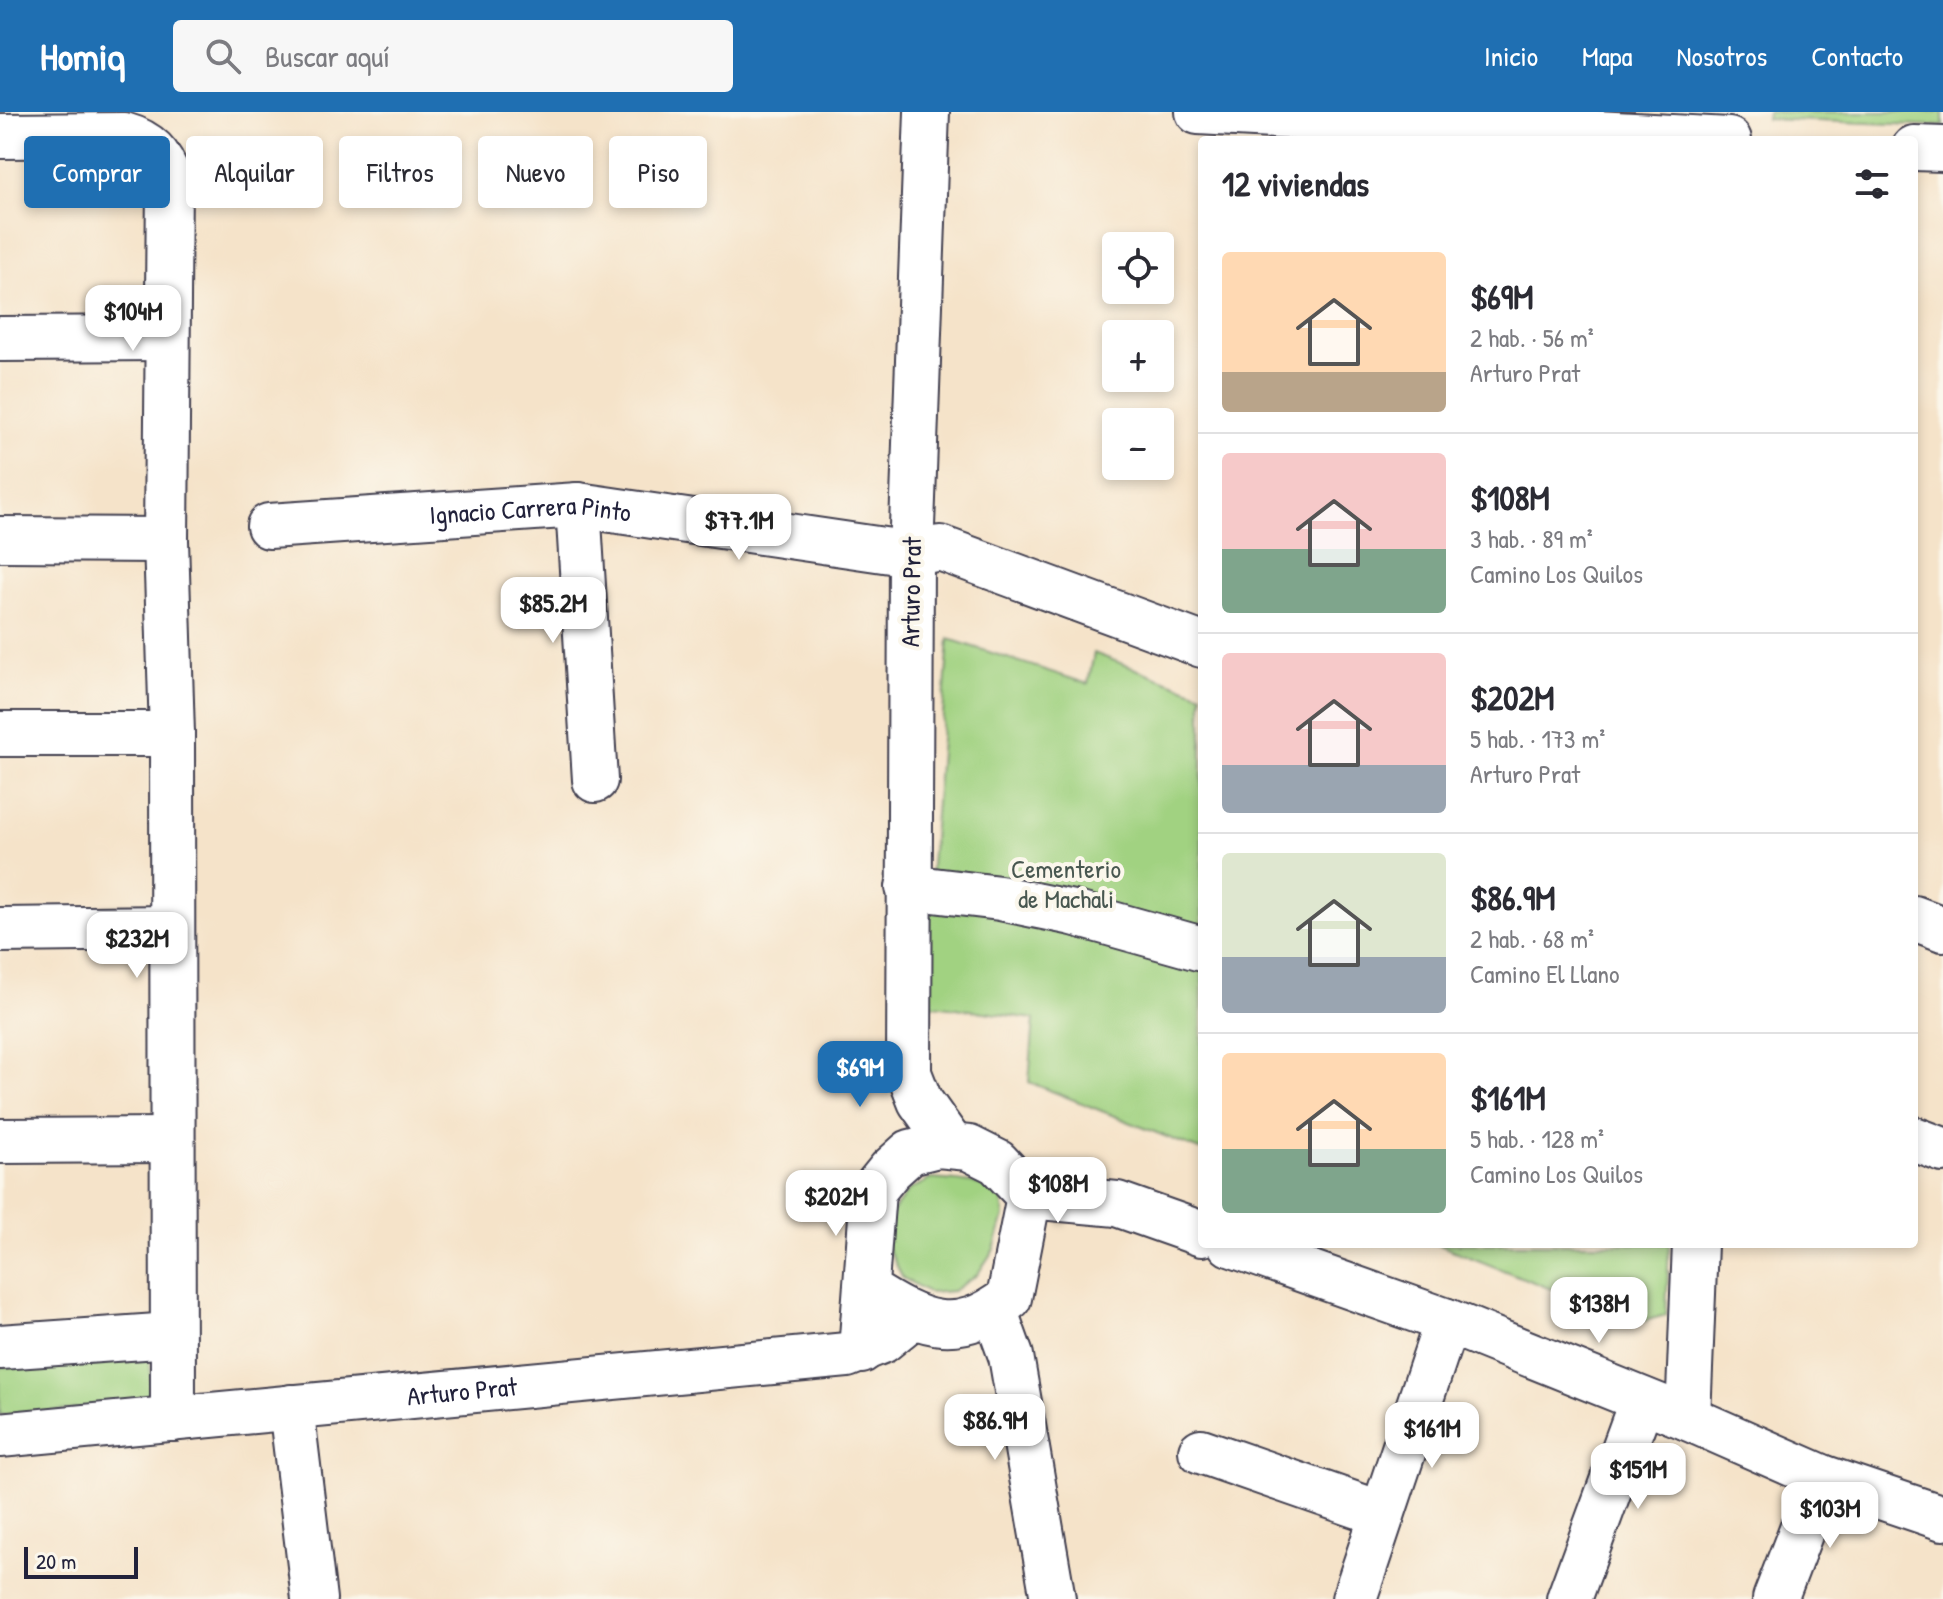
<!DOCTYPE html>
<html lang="es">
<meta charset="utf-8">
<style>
body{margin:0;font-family:"Patrick Hand",sans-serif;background:#f7f7f7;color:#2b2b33;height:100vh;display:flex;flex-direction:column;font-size:30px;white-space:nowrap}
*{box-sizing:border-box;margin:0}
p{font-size:26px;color:#7c7c81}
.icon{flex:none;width:44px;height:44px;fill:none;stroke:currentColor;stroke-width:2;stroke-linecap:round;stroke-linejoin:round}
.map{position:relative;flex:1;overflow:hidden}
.drawer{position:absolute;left:1198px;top:24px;width:720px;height:1112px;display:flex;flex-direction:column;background:#fff;border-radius:8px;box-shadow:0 4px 12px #0003}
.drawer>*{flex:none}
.guide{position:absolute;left:24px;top:24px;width:760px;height:72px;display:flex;gap:16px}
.buttons{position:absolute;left:1102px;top:120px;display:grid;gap:16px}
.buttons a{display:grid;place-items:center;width:72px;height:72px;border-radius:8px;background:#fff;box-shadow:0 4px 12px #0003;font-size:40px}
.scale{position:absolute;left:24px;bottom:20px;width:114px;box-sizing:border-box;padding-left:8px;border:4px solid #22223b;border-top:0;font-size:22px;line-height:28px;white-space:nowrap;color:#22223b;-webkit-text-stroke:6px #fbf7ec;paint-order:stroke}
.price{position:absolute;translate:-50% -68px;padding:0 18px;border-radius:16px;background:#fff;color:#222;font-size:26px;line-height:52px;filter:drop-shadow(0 2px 4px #0008)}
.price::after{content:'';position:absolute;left:50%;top:48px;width:24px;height:18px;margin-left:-12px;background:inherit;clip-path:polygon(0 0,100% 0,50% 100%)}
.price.current{background:#1f6fb2;color:#fff}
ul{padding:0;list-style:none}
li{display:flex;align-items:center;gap:24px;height:200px;padding:0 24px}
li+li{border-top:2px solid #e1e1e2}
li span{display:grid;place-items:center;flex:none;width:224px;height:160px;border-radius:8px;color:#555}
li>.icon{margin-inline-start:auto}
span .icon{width:96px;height:96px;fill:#fffc;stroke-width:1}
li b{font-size:34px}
h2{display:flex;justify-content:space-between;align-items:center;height:96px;padding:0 24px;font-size:34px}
.tag{padding:0 28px;border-radius:8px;background:#fff;box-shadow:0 4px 12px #0003;font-size:28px;line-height:72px}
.tag.current{background:#1f6fb2;color:#fff}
header{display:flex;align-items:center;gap:48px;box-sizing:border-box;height:112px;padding:0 40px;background:#1f6fb2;color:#fff}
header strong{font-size:38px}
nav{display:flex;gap:44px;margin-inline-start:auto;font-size:28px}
.search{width:560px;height:72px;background:#f7f7f7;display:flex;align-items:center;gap:20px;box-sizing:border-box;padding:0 28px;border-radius:8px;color:#7c7c81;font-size:30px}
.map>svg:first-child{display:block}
.green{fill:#a1d281;stroke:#627a5e;stroke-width:2}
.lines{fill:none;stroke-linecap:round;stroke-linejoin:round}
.minor-casing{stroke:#423f50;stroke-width:48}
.major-casing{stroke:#423f50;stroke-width:48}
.minor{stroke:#fff;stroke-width:44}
.major{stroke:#fff;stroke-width:44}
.labels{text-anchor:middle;stroke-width:8;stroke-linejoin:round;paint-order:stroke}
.street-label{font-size:26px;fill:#22223b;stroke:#fbf7ec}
.park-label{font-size:26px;fill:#485750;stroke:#fbf7ec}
</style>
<header>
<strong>Homiq</strong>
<div class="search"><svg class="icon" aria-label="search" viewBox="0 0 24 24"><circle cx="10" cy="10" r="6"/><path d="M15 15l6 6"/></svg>Buscar aquí</div>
<nav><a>Inicio</a><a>Mapa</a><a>Nosotros</a><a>Contacto</a></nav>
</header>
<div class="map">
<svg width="1943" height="1487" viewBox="0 0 1943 1487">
<rect width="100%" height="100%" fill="#fbf7ec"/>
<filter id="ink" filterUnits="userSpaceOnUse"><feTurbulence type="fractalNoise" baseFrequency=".0125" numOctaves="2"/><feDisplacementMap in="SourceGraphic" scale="16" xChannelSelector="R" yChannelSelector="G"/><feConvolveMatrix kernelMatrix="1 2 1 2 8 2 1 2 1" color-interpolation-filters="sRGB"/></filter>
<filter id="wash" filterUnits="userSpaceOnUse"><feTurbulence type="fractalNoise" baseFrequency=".006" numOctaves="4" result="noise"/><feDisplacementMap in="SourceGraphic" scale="32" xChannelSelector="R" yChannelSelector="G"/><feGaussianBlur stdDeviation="1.8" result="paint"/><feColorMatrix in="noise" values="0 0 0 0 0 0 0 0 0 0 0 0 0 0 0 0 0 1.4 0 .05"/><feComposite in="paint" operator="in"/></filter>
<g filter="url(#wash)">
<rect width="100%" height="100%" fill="#f5e3c9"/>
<path class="green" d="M 1768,0 L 1943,0 L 1943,14 L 1767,7 Z
M 949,527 L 1088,572 L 1094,541 L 1202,582 L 1202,1039 L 1029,970 L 1034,907 L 920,891 Z
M 931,1067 C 957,1069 981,1068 1002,1086 L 1004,1104 L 994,1137 L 977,1163 L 953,1179 L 930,1181 L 903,1166 L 887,1135 L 892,1101 L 909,1078 Z
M 1437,1132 L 1669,1132 L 1666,1203 L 1637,1211 Z
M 149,1247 L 154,1292 L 0,1303 L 0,1255 Z"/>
</g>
<g filter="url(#ink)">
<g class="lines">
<defs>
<g id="minor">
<path d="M 1198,0 L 1729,28"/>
<path d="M 0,24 L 124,23 C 149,30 161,43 169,67 L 166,428 L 172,622 L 173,1307"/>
<path d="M 1914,36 L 1943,37"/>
<path d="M 0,227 L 167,226"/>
<path d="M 578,393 L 595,668"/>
<path id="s1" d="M 269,414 L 578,393 L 911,442 L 940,436 L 1202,533"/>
<path d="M 0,427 L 166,428"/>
<path d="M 0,622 L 172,622"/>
<path d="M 908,775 L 1000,786 L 1073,801 L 1202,837"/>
<path d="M 1914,806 L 1943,817"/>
<path d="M 0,818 L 171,816"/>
<path d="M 1914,1027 L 1943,1038"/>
<path d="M 0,1029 L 171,1028"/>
<path d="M 1029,1084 L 1117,1092 L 1202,1122"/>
<path d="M 1230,1132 L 1447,1209 L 1688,1306 L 1822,1365 L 1943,1406"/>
<path d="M 994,1197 L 1011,1244 L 1053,1487"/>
<path d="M 0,1235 L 172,1223"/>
<path d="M 291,1295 L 314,1487"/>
<path d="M 1688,1306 L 1695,1132"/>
<path d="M 1201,1339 L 1382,1402"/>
<path d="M 1354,1487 L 1447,1209"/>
<path d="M 1569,1487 L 1642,1288"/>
<path d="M 1775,1487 L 1822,1365"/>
</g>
<g id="major">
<path d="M 927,0 L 911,442 L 909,961 L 920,989 L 952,1034"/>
<path d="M 861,1239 L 873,1079 L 890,1058 L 910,1040 L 938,1033 L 969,1036 L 997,1050 L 1029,1084 L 1009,1186 C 955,1229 919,1211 867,1178"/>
<path id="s2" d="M 0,1323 L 847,1243 L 882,1229 L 913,1204"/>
</g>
</defs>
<use href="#minor" class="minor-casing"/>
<use href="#major" class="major-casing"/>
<use href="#minor" class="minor"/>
<use href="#major" class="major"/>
</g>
</g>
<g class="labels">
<g class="street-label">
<text dy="9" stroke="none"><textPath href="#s1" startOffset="262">Ignacio Carrera Pinto</textPath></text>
<text transform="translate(911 480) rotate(-89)" y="9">Arturo Prat</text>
<text dy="9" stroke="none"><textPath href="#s2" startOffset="464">Arturo Prat</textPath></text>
</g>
<g class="park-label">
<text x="1066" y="766">Cementerio<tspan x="1066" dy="30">de Machali</tspan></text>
</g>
</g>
</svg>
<div class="buttons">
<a><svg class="icon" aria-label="locate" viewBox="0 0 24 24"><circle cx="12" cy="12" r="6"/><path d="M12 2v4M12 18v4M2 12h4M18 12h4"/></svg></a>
<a>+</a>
<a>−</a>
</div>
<div class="scale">20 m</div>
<b class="price" style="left:133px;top:241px">$104M</b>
<b class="price" style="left:739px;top:450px">$77.1M</b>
<b class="price" style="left:553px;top:533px">$85.2M</b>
<b class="price" style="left:137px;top:868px">$232M</b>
<b class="price current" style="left:860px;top:997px">$69M</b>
<b class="price" style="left:1058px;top:1113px">$108M</b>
<b class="price" style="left:836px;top:1126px">$202M</b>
<b class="price" style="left:1599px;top:1233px">$138M</b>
<b class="price" style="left:995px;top:1350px">$86.9M</b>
<b class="price" style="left:1432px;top:1358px">$161M</b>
<b class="price" style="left:1638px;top:1399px">$151M</b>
<b class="price" style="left:1830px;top:1438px">$103M</b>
<div class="guide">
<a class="tag current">Comprar</a>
<a class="tag">Alquilar</a>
<a class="tag">Filtros</a>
<a class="tag">Nuevo</a>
<a class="tag">Piso</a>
</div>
<section class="drawer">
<h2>12 viviendas<svg class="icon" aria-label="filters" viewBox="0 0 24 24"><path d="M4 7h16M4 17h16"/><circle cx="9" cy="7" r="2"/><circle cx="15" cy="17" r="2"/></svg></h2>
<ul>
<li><span style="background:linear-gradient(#ffd9b3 75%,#b9a48a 0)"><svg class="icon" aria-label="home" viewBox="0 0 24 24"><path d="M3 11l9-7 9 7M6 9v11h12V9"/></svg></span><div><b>$69M</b><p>2 hab. · 56 m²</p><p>Arturo Prat</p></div></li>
<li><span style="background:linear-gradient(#f6c9c9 60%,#7fa58c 0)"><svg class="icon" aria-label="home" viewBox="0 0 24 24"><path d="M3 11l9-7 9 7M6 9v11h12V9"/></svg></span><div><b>$108M</b><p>3 hab. · 89 m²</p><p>Camino Los Quilos</p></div></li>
<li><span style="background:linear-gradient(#f6c9c9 70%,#9aa5b1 0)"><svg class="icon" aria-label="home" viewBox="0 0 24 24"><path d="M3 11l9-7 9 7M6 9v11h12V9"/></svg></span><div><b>$202M</b><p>5 hab. · 173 m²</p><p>Arturo Prat</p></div></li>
<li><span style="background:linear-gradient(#dfe7d0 65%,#9aa5b1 0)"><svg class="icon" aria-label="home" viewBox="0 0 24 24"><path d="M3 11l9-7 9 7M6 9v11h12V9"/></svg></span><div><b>$86.9M</b><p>2 hab. · 68 m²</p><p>Camino El Llano</p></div></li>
<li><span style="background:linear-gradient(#ffd9b3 60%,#7fa58c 0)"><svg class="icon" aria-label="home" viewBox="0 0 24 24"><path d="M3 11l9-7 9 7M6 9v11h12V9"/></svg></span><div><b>$161M</b><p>5 hab. · 128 m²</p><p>Camino Los Quilos</p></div></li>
</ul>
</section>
</div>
